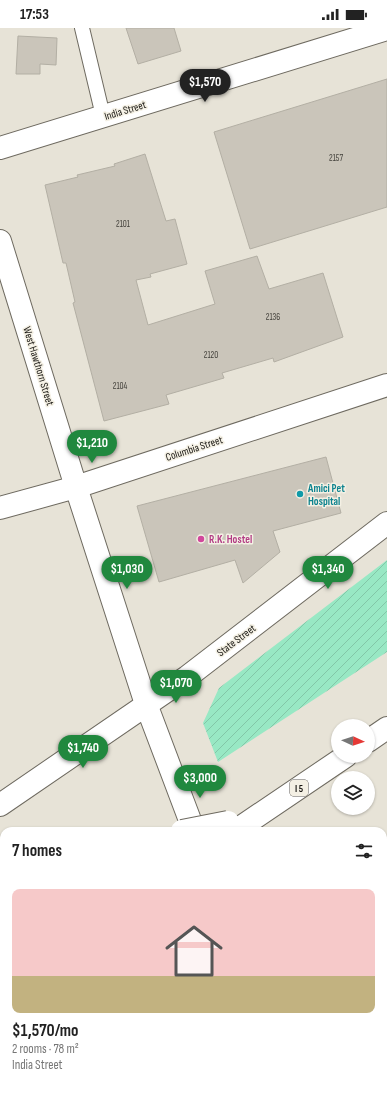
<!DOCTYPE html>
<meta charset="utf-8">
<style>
body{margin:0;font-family:"Sofia Sans Condensed",sans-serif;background:#f6f6f6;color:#222;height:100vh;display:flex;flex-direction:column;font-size:15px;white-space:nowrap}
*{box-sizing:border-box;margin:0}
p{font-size:13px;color:#767676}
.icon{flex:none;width:22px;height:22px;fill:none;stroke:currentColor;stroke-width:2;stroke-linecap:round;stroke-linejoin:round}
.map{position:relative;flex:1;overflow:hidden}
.drawer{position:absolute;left:0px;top:799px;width:387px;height:268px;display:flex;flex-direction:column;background:#fff;border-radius:12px 12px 0 0;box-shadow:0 1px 3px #0004}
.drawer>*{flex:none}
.needle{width:26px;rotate:93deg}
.controls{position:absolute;left:331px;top:691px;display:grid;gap:8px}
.controls a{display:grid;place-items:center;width:44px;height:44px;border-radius:50%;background:#fff;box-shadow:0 1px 3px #0004;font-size:20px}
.price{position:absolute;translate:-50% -34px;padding:0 9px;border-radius:14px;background:#20883e;color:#fff;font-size:13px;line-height:26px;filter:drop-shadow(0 1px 2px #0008)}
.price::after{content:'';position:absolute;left:50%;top:24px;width:12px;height:9px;margin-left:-6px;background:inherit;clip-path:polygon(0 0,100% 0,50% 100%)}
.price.selected{background:#222;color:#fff}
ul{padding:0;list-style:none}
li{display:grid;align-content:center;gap:8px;height:212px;padding:0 12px}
li span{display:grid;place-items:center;height:124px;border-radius:8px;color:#555}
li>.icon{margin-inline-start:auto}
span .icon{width:72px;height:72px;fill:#fffc;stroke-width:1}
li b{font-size:17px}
h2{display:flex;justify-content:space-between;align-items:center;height:48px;padding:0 12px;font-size:17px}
.status{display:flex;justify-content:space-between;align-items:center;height:28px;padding:0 20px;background:#fff;direction:ltr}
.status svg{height:11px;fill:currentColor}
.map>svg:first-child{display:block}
.forest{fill:url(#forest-firs)}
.garden{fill:url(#garden-furrows)}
.building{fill:#cac5ba;stroke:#b3afa4}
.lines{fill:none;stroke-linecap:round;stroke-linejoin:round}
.service-casing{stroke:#6e6a60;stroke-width:16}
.secondary-casing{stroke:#6e6a60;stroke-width:24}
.motorway-casing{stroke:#6e6a60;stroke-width:24}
.service{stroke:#fff;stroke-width:14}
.secondary{stroke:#fff;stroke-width:22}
.motorway{stroke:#fff;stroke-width:22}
.motorway-bridge-casing{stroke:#6e6a60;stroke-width:24;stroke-linecap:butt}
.motorway-bridge{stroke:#fff;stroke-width:22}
.culture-dot{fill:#0f9aa8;stroke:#f4f0e4;stroke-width:1.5}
.hotel-dot{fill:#d1479c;stroke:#f4f0e4;stroke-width:1.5}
.labels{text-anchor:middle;stroke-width:3;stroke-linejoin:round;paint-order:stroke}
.number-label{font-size:9px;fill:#44423c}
.shield{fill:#f4f0e4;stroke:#5a5751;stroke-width:1}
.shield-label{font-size:10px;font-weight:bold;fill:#181612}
.street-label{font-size:11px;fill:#181612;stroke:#f4f0e4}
.culture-label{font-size:11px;font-weight:bold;fill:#0d838f;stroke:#f4f0e4;text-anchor:start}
.hotel-label{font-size:11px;font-weight:bold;fill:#b23c85;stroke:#f4f0e4;text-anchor:start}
</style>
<div class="status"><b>17:53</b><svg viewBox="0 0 49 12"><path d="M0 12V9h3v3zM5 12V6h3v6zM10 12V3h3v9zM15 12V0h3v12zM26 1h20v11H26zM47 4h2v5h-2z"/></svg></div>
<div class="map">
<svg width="387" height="1067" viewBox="0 0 387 1067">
<defs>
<pattern id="forest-firs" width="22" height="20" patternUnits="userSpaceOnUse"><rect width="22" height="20" fill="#98e8c4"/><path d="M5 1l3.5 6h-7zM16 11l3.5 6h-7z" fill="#82c6a7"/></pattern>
<pattern id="garden-furrows" width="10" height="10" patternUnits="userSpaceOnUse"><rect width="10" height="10" fill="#98e8c4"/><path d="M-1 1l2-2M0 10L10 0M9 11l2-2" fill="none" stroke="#82c6a7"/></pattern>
</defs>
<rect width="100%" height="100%" fill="#e7e3d7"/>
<path class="forest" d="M 124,1063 L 166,1063 L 165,1067 L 118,1067 Z"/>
<path class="garden" d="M 387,532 L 387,624 L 218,734 L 203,695 L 219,660 Z
M 387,885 L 387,914 L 383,919 L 383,888 Z
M 219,1063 L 244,1063 L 245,1067 L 218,1067 Z"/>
<path class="building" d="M 126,0 L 174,0 L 181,23 L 138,36 Z
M 18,8 L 57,10 L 56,37 L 40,36 L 40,46 L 16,46 Z
M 387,51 L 387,179 L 250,221 L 214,104 Z
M 145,126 L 166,193 L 175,191 L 187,236 L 150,246 L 151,249 L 136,252 L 148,297 L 215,276 L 205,243 L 257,228 L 269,261 L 323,245 L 343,309 L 274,334 L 273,330 L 222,345 L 224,350 L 166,367 L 169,376 L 104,393 L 73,275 L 75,274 L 66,235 L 63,235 L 45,157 L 78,149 L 77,147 L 115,138 L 114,136 Z
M 326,429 L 341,485 L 273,503 L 280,524 L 243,555 L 235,532 L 159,554 L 137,478 Z"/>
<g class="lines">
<defs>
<path id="service" d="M 82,0 L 103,88"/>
<path id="secondary" d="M 0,120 L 387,1
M 0,213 L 76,459 L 146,676 L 194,803
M 0,480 L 76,459 L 387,357
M 0,777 L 187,649 L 387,495
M 280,1063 L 281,1067"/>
<path id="motorway" d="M 368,713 L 387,700
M 235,803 L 346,728
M 383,825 L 387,823
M 0,877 L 4,875
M 383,959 L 387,952
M 0,963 L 4,961
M 21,1067 L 27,1063
M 205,1067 L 206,1063
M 327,1067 L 329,1063
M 350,1067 L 351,1063"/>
</defs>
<use href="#service" class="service-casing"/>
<use href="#secondary" class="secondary-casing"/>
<use href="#motorway" class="motorway-casing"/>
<use href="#service" class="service"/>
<use href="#secondary" class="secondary"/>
<use href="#motorway" class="motorway"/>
<defs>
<path id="motorway-bridge" d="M 182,803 L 228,794"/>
</defs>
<use href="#motorway-bridge" class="motorway-bridge-casing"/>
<use href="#motorway-bridge" class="motorway-bridge"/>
</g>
<circle class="culture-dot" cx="300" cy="466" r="4"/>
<circle class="hotel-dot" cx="201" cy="511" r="4"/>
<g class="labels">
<g class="number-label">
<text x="336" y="133">2157</text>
<text x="123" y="199">2101</text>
<text x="273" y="292">2136</text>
<text x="211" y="330">2120</text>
<text x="120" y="361">2104</text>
</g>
<rect class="shield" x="290" y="752" width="18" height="16" rx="3"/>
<g class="shield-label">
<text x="299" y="764">I 5</text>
</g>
<g class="street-label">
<text transform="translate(125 82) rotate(-17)" y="4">India Street</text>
<text transform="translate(39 338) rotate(73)" y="4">West Hawthorn Street</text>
<text transform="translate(194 420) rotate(-18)" y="4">Columbia Street</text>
<text transform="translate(236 612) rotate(-37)" y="4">State Street</text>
</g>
<g class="culture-label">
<text x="308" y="464">Amici Pet<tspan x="308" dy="13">Hospital</tspan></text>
</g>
<g class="hotel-label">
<text x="209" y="515">R.K. Hostel</text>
</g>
</g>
</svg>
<div class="controls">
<a><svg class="needle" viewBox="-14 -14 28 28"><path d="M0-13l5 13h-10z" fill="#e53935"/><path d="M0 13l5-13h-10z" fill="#767676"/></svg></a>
<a><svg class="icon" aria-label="layers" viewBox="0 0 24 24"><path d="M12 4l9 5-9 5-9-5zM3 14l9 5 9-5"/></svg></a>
</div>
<b class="price selected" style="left:205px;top:75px">$1,570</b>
<b class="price" style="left:92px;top:436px">$1,210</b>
<b class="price" style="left:127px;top:562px">$1,030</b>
<b class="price" style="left:328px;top:562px">$1,340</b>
<b class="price" style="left:176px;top:676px">$1,070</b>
<b class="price" style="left:83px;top:741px">$1,740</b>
<b class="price" style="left:200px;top:771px">$3,000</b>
<section class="drawer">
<h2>7 homes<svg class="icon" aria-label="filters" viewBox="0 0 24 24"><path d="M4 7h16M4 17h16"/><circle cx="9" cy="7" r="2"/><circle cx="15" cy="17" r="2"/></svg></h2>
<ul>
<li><span style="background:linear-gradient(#f6c9c9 70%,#c2b280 0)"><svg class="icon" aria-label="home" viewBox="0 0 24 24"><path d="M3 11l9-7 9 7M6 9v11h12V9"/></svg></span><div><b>$1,570/mo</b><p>2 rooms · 78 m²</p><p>India Street</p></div></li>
</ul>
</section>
</div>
